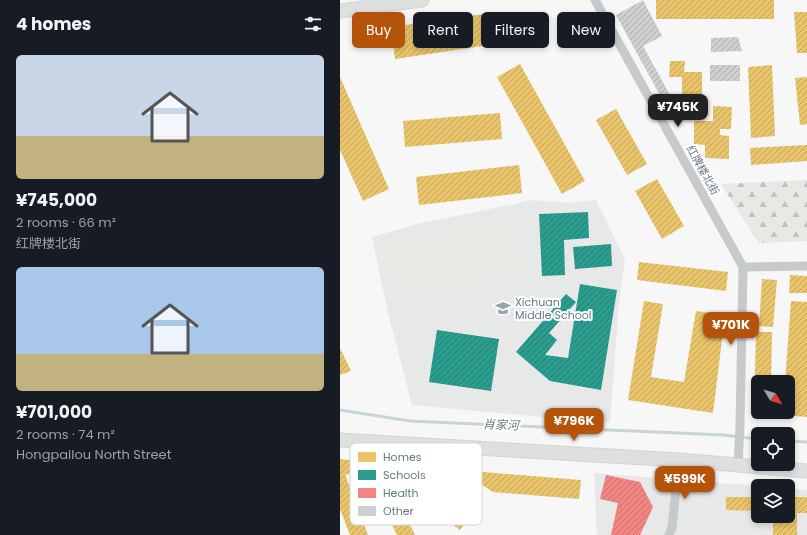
<!DOCTYPE html>
<meta charset="utf-8">
<style>
body{margin:0;font-family:Poppins,"Noto Sans SC",sans-serif;background:#242831;color:#f1f3f6;height:100vh;display:flex;flex-direction:column;font-size:15px;white-space:nowrap}
*{box-sizing:border-box;margin:0}
p{font-size:13px;color:#9ea1a6}
.icon{flex:none;width:22px;height:22px;fill:none;stroke:currentColor;stroke-width:2;stroke-linecap:round;stroke-linejoin:round}
.map{position:relative;flex:1;overflow:hidden}
.drawer{display:flex;flex-direction:column;background:#171b24;width:340px}
.drawer>*{flex:none}
.top-card{position:absolute;left:12px;top:12px;width:380px;height:36px;display:flex;gap:8px}
.needle{width:26px;rotate:128deg}
.buttons{position:absolute;left:411px;top:375px;display:grid;gap:8px}
.buttons a{display:grid;place-items:center;width:44px;height:44px;border-radius:6px;background:#171b24;box-shadow:0 2px 6px #0003;font-size:20px}
.price{position:absolute;translate:-50% -34px;padding:0 9px;border-radius:8px;background:#b45309;color:#fff;font-size:13px;line-height:26px;filter:drop-shadow(0 1px 2px #0008)}
.price::after{content:'';position:absolute;left:50%;top:24px;width:12px;height:9px;margin-left:-6px;background:inherit;clip-path:polygon(0 0,100% 0,50% 100%)}
.price.on{background:#222;color:#fff}
ul{padding:0;list-style:none}
li{display:grid;align-content:center;gap:8px;height:212px;padding:0 16px}
li span{display:grid;place-items:center;height:124px;border-radius:6px;color:#555}
li>.icon{margin-inline-start:auto}
span .icon{width:72px;height:72px;fill:#fffc;stroke-width:1}
li b{font-size:17px}
h2{display:flex;justify-content:space-between;align-items:center;height:48px;padding:0 16px;font-size:17px}
.tag{padding:0 14px;border-radius:6px;background:#171b24;box-shadow:0 2px 6px #0003;font-size:14px;line-height:36px}
.tag.on{background:#b45309;color:#fff}
main{display:flex;flex:1;min-height:0}
.map>svg:first-child{display:block}
.built{fill:#e7e8e8}
.forest{fill:url(#forest-firs)}
.park{fill:#e7e9e4}
.homes{fill:url(#homes-hatch)}
.schools{fill:url(#schools-hatch)}
.health{fill:url(#health-hatch)}
.lines{fill:none;stroke-linecap:round;stroke-linejoin:round}
.stream{stroke:#c8d5d5;stroke-width:3}
.building{fill:url(#building-hatch)}
.secondary-casing{stroke:#d3d4d5;stroke-width:15}
.street{stroke:#c7cacb;stroke-width:9}
.secondary{stroke:#dedfdf;stroke-width:13}
.labels{text-anchor:middle;stroke-width:4;stroke-linejoin:round;paint-order:stroke}
.street-label{font-size:11px;fill:#637a81;stroke:#fff}
.poi-label{font-size:11px;fill:#637a81;stroke:#fff;text-anchor:start}
.water-label{font-size:12px;font-style:italic;fill:#5e7a7b;stroke:#fff}
.key{fill:#fff;stroke:#d0d7d9;stroke-width:1}
.key-label{font-size:11px;fill:#637a81}
</style>
<main>
<section class="drawer">
<h2>4 homes<svg class="icon" aria-label="filters" viewBox="0 0 24 24"><path d="M4 7h16M4 17h16"/><circle cx="9" cy="7" r="2"/><circle cx="15" cy="17" r="2"/></svg></h2>
<ul>
<li><span style="background:linear-gradient(#c9d6e8 65%,#c2b280 0)"><svg class="icon" aria-label="home" viewBox="0 0 24 24"><path d="M3 11l9-7 9 7M6 9v11h12V9"/></svg></span><div><b>¥745,000</b><p>2 rooms · 66 m²</p><p>红牌楼北街</p></div></li>
<li><span style="background:linear-gradient(#a9c7e8 70%,#c2b280 0)"><svg class="icon" aria-label="home" viewBox="0 0 24 24"><path d="M3 11l9-7 9 7M6 9v11h12V9"/></svg></span><div><b>¥701,000</b><p>2 rooms · 74 m²</p><p>Hongpailou North Street</p></div></li>
</ul>
</section>
<div class="map">
<svg width="467" height="535" viewBox="0 0 467 535">
<defs>
<pattern id="forest-firs" width="22" height="20" patternUnits="userSpaceOnUse"><rect width="22" height="20" fill="#e7e9e4"/><path d="M5 1l3.5 6h-7zM16 11l3.5 6h-7z" fill="#bfc2be"/></pattern>
<pattern id="homes-hatch" width="6" height="6" patternUnits="userSpaceOnUse"><rect width="6" height="6" fill="#e9c46a"/><path d="M-1 1l2-2M0 6l6-6M5 7l2-2" fill="none" stroke="#c0a45d"/></pattern>
<pattern id="schools-hatch" width="6" height="6" patternUnits="userSpaceOnUse"><rect width="6" height="6" fill="#2a9d8f"/><path d="M-1 1l2-2M0 6l6-6M5 7l2-2" fill="none" stroke="#277f75"/></pattern>
<pattern id="health-hatch" width="6" height="6" patternUnits="userSpaceOnUse"><rect width="6" height="6" fill="#f28482"/><path d="M-1 1l2-2M0 6l6-6M5 7l2-2" fill="none" stroke="#c87170"/></pattern>
<pattern id="building-hatch" width="6" height="6" patternUnits="userSpaceOnUse"><rect width="6" height="6" fill="#cdcfd0"/><path d="M-1 1l2-2M0 6l6-6M5 7l2-2" fill="none" stroke="#aaadae"/></pattern>
</defs>
<rect width="100%" height="100%" fill="#f7f7f7"/>
<path class="built" d="M 193,200 L 231,203 L 256,200 L 285,259 L 279,304 L 270,423 L 72,405 L 48,313 L 32,237 L 77,224 Z
M 254,473 L 420,486 L 418,486 L 418,516 L 448,516 L 448,488 L 467,490 L 467,535 L 257,535 Z"/>
<path class="forest" d="M 467,180 L 467,241 L 419,243 L 381,184 Z"/>
<path class="park" d="M 178,220 L 185,276 L 53,294 L 46,238 Z"/>
<path class="homes" d="M 316,0 L 434,0 L 434,19 L 316,19 Z
M 158,12 L 163,43 L 55,59 L 51,27 Z
M 454,12 L 467,12 L 467,53 L 457,53 Z
M 330,61 L 345,61 L 344,72 L 362,72 L 362,97 L 342,96 L 342,77 L 329,77 Z
M 180,64 L 245,181 L 222,194 L 157,77 Z
M 432,65 L 435,136 L 411,138 L 408,67 Z
M 0,77 L 49,189 L 23,201 L 0,150 Z
M 467,77 L 467,124 L 460,125 L 455,78 Z
M 373,106 L 392,107 L 391,129 L 380,129 L 380,135 L 389,136 L 389,159 L 365,158 L 365,145 L 354,144 L 354,121 L 373,121 Z
M 276,109 L 307,164 L 287,175 L 256,120 Z
M 160,113 L 162,139 L 65,147 L 63,121 Z
M 467,145 L 467,161 L 411,165 L 410,148 Z
M 179,165 L 182,193 L 79,205 L 76,177 Z
M 317,179 L 344,226 L 322,239 L 295,191 Z
M 299,262 L 388,272 L 386,291 L 297,280 Z
M 450,275 L 467,276 L 467,293 L 449,293 Z
M 422,279 L 437,280 L 433,327 L 419,326 Z
M 304,301 L 323,304 L 311,377 L 344,382 L 356,311 L 385,315 L 373,413 L 288,400 Z
M 451,301 L 467,302 L 467,417 L 443,415 L 443,412 L 448,412 L 448,382 L 445,382 Z
M 416,332 L 432,332 L 431,382 L 418,382 L 418,408 L 414,408 Z
M 0,348 L 11,371 L 0,375 Z
M 0,459 L 51,465 L 49,479 L 5,474 L 28,535 L 10,535 L 0,509 Z
M 119,470 L 241,480 L 239,499 L 153,492 Z
M 77,476 L 131,515 L 120,530 L 66,492 Z
M 386,497 L 418,497 L 418,511 L 386,510 Z
M 448,497 L 467,497 L 467,513 L 457,513 L 457,535 L 433,535 L 433,516 L 448,516 Z
M 66,516 L 75,535 L 57,535 L 51,523 Z"/>
<path class="schools" d="M 248,212 L 249,238 L 224,240 L 225,275 L 202,276 L 199,214 Z
M 271,244 L 272,266 L 235,269 L 233,247 Z
M 240,284 L 277,290 L 261,390 L 210,381 L 176,352 L 226,294 L 236,302 L 209,333 L 217,340 L 205,355 L 228,358 Z
M 97,330 L 159,339 L 151,391 L 89,382 Z"/>
<path class="health" d="M 266,475 L 300,482 L 313,507 L 300,535 L 271,535 L 278,503 L 260,499 Z"/>
<g class="lines">
<path class="stream" d="M 0,410 L 70,421 L 383,435 L 418,439
M 448,441 L 467,442"/>
</g>
<path class="building" d="M 303,0 L 322,36 L 303,46 L 341,115 L 333,119 L 276,15 Z
M 398,37 L 402,51 L 371,52 L 371,38 Z
M 370,65 L 400,65 L 400,81 L 370,81 Z"/>
<g class="lines">
<defs>
<path id="secondary" d="M 0,11 L 82,0
M 0,440 L 339,460 L 467,471"/>
</defs>
<use href="#secondary" class="secondary-casing"/>
<path class="street" d="M 255,0 L 403,267
M 403,267 L 467,266
M 398,466 L 400,426 L 403,267
M 329,535 L 332,528 L 339,460"/>
<use href="#secondary" class="secondary"/>
</g>
<defs>
<symbol id="school-bare" viewBox="-9 -9 18 18"><path d="M0-5L7-2L0 1L-7-2ZM-4 1L0 2.5L4 1V4Q0 6-4 4Z" fill="#97a6aa" stroke="#fff" stroke-width="2.5" paint-order="stroke"/></symbol>
</defs>
<g fill-rule="evenodd">
<use href="#school-bare" x="152" y="297" width="22" height="22"/>
</g>
<g class="labels">
<g class="street-label">
<text transform="translate(363 170) rotate(61)" y="4">红牌楼北街</text>
</g>
<g class="poi-label">
<text x="175" y="306">Xichuan<tspan x="175" dy="13">Middle School</tspan></text>
</g>
<g class="water-label">
<text transform="translate(161 425) rotate(2)" y="4">肖家河</text>
</g>
</g>
<rect x="10" y="443" width="132" height="82" rx="6" class="key"/>
<rect x="18" y="452" width="18" height="10" fill="#e9c46a"/>
<rect x="18" y="470" width="18" height="10" fill="#2a9d8f"/>
<rect x="18" y="488" width="18" height="10" fill="#f28482"/>
<rect x="18" y="506" width="18" height="10" fill="#cdcfd0"/>
<g class="key-label">
<text x="43" y="461">Homes</text>
<text x="43" y="479">Schools</text>
<text x="43" y="497">Health</text>
<text x="43" y="515">Other</text>
</g>
</svg>
<div class="buttons">
<a><svg class="needle" viewBox="-14 -14 28 28"><path d="M0-13l5 13h-10z" fill="#e53935"/><path d="M0 13l5-13h-10z" fill="#9ea1a6"/></svg></a>
<a><svg class="icon" aria-label="locate" viewBox="0 0 24 24"><circle cx="12" cy="12" r="6"/><path d="M12 2v4M12 18v4M2 12h4M18 12h4"/></svg></a>
<a><svg class="icon" aria-label="layers" viewBox="0 0 24 24"><path d="M12 4l9 5-9 5-9-5zM3 14l9 5 9-5"/></svg></a>
</div>
<b class="price on" style="left:338px;top:128px">¥745K</b>
<b class="price" style="left:391px;top:346px">¥701K</b>
<b class="price" style="left:234px;top:442px">¥796K</b>
<b class="price" style="left:345px;top:500px">¥599K</b>
<div class="top-card">
<a class="tag on">Buy</a>
<a class="tag">Rent</a>
<a class="tag">Filters</a>
<a class="tag">New</a>
</div>
</div>
</main>
